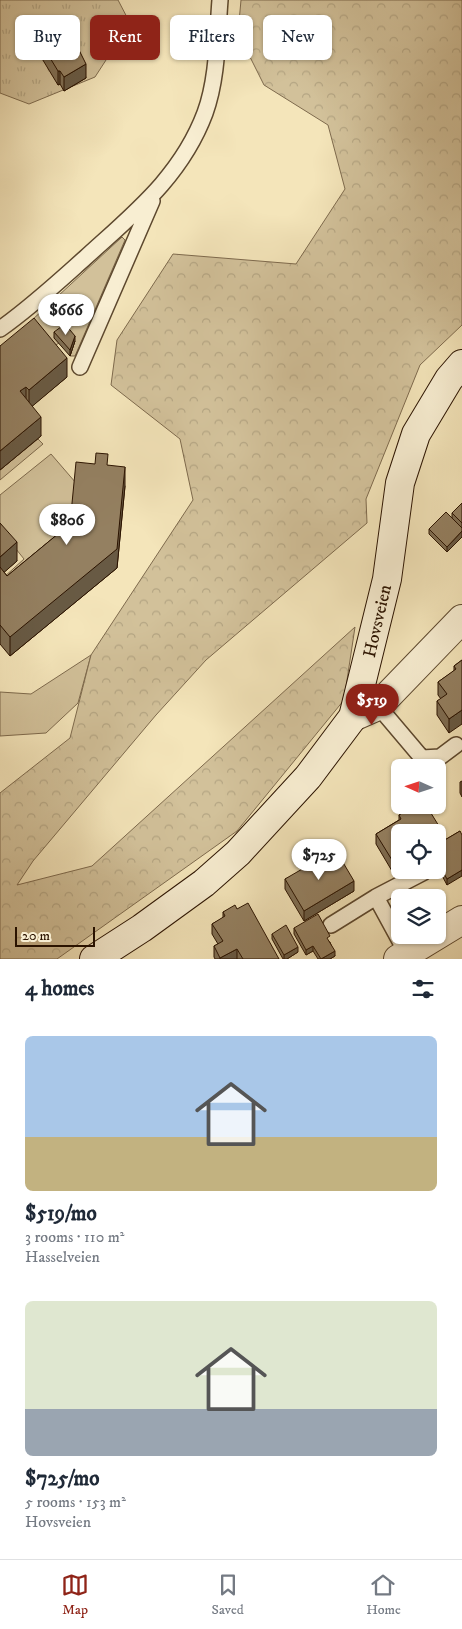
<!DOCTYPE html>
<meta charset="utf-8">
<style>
body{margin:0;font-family:"IM FELL DW Pica",serif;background:#f2f2f3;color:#1f2937;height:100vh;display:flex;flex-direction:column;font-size:19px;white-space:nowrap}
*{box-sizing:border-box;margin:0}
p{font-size:16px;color:#747a83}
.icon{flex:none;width:28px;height:28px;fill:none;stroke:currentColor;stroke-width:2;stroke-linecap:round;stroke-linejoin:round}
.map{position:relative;height:959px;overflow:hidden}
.sheet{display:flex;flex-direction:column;background:#fff;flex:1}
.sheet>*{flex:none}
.top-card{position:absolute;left:15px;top:15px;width:432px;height:45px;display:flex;gap:10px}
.needle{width:32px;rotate:273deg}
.controls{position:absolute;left:391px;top:759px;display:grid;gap:10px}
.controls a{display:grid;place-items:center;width:55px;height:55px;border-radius:8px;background:#fff;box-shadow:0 1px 4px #0004;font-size:25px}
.scale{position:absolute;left:15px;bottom:12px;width:80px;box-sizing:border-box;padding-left:5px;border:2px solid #2b1300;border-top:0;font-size:14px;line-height:18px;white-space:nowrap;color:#2b1300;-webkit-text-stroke:4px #f8eed2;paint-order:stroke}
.price{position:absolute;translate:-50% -42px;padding:0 11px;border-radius:18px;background:#fff;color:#222;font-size:16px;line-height:32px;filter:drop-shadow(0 1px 2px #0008)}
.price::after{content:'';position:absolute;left:50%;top:30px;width:15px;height:11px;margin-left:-8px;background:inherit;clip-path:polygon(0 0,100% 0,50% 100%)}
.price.active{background:#8f2418;color:#fff}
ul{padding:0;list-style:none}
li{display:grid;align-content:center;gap:10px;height:265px;padding:0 25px}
li span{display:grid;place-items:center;height:155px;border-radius:8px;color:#555}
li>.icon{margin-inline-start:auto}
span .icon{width:90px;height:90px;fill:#fffc;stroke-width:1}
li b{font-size:21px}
h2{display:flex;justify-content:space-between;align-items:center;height:60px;padding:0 25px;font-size:21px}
.tag{padding:0 18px;border-radius:8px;background:#fff;box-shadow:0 1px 4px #0004;font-size:18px;line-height:45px}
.tag.active{background:#8f2418;color:#fff}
.tab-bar{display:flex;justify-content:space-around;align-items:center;height:70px;border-top:1px solid #e0e1e3;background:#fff;font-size:14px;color:#747a83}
.tab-bar a{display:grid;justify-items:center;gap:2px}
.tab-bar .active{color:#8f2418}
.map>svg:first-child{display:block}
.green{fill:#d2c19a;stroke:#7e6a4d}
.forest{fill:url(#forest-crowns);stroke:#7e6a4d}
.park{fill:url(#park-tufts);stroke:#7e6a4d}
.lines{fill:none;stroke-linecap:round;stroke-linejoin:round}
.lane-casing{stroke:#5d482e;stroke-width:18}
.street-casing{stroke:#5d482e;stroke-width:30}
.secondary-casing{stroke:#2b1300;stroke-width:30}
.lane{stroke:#f8eed2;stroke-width:15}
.street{stroke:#f8eed2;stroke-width:28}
.secondary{stroke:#f8eed2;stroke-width:28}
.wall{fill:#7f6e53;stroke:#2b1300}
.shaded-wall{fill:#685a44;stroke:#2b1300}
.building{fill:#948061;stroke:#2b1300}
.labels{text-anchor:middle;stroke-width:4;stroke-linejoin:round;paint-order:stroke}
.street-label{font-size:18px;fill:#2b1300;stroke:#f8eed2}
</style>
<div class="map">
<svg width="462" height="959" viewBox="0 0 462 959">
<defs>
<pattern id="forest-crowns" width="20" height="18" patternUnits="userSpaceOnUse" patternTransform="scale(1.25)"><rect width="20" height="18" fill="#d2c19a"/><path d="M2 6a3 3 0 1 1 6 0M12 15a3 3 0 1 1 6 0" fill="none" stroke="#b4a583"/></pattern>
<pattern id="park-tufts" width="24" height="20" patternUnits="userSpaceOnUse" patternTransform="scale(1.25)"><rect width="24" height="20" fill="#d2c19a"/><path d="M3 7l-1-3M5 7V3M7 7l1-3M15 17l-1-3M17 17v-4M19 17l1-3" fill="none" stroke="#b4a583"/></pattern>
</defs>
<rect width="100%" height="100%" fill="#f4e5ba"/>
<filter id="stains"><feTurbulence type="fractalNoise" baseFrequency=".004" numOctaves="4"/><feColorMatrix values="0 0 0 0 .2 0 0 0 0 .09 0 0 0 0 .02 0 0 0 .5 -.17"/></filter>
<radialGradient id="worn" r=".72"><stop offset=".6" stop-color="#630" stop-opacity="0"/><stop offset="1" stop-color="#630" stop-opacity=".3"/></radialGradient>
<path class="green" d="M 122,237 L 125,240 L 75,356 L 70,356 L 75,341 L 55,338 L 59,343 L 54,346 L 32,320 Z
M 38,439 L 43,444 L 0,480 L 0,470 Z
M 51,454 L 76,483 L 70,543 L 12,590 L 3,578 L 24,559 L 0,529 L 0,495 Z
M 91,655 L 78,703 L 46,733 L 0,736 L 0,692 L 31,694 Z"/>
<path class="forest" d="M 241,0 L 462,0 L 462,325 L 420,365 L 366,499 L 367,523 L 206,660 L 156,715 L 33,861 L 17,885 L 92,866 L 355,627 L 344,700 L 237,831 L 57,959 L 0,959 L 0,793 L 70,738 L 91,655 L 193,500 L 180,439 L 111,385 L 117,340 L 173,254 L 296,264 L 345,189 L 328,125 L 264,85 L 238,33 Z"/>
<path class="park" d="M 0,0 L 118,0 L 130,23 L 95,77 L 29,104 L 0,93 Z"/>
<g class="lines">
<defs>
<path id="lane" d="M 0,329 C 30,308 57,283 85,258 C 133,214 181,177 205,113 C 218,77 217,37 220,0
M 80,367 L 152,201
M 378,706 L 422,758 L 440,757 L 456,745
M 376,897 L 424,872
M 331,925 L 376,897 L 407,954"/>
<path id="street" d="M 353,717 L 378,706 L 462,619
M 398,959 L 462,920"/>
<path id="secondary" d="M 94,959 L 142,928 L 204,883 L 238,853 L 308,777 L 353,717 L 387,579 L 400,483 L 416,434 L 449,379 L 462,364"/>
</defs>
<use href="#lane" class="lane-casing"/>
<use href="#street" class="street-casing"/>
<use href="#secondary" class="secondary-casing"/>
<use href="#lane" class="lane"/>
<use href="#street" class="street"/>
<use href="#secondary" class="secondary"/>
</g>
<path class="wall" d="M 38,38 L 79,50 L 86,78 L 64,91 L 60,84 L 58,85 L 38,52 Z
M 54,332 L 75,341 L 70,356 L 54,338 Z
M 0,346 L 67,377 L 32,406 L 41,436 L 0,470 Z
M 108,465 L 125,486 L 117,568 L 10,656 L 0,644 L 0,523 L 17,561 L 4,572 L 7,576 L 70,524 Z
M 462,503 L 462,537 L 447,552 L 429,534 L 429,529 L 452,518 L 452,513 Z
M 462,660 L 449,733 L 437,715 L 437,701 L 441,699 L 438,695 L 438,682 L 454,671 L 454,666 Z
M 462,781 L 462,797 L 460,793 L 460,782 Z
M 416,805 L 400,832 L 400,866 L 392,871 L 376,844 L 376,834 L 399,820 L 399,815 Z
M 460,831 L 447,885 L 438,868 L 438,844 Z
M 319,865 L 354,891 L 304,921 L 285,889 L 285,879 Z
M 237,909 L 279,959 L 215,959 L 214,957 L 214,946 L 218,944 L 212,934 L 212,924 L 223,918 L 223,912 Z
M 294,928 L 330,942 L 335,956 L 330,959 L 318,959 L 313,951 L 306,955 L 294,934 Z
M 272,934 L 298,952 L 287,959 L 283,959 L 272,939 Z"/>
<path class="shaded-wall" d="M 79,37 L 79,51 L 74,40 Z
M 86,64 L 86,78 L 64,91 L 64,77 Z
M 58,71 L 60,71 L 60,84 L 58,85 Z
M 75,336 L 75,341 L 70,356 L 70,350 Z
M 67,358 L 67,377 L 29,409 L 29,390 Z
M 26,387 L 26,406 L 20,391 Z
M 41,417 L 41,436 L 0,470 L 0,451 Z
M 125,467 L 125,486 L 117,568 L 10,656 L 10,637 Z
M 462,531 L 462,537 L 447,552 L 447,547 Z
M 17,542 L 17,561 L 0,576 L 0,557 Z
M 462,710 L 462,724 L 449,733 L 449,719 Z
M 442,831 L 442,841 L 438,843 L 438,833 Z
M 400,856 L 400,866 L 392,871 L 392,860 Z
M 462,870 L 462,876 L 447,885 L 447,879 Z
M 354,881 L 354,891 L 304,921 L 304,911 Z
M 313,946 L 313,951 L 306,955 L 306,950 Z
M 298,947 L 298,952 L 287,959 L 284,959 L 284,955 Z
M 237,949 L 237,959 L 220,959 L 220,958 Z
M 335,951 L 335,956 L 330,959 L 321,959 Z"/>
<path class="building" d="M 68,20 L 79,37 L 74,40 L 86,64 L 64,77 L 60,71 L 58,71 L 38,38 Z
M 34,318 L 67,358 L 29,390 L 26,387 L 20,391 L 41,417 L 0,451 L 0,346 Z
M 65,324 L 75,336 L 70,350 L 54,332 Z
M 96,453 L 108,454 L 107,465 L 125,467 L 117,549 L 10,637 L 0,625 L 0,567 L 7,576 L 70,524 L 76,462 L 95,464 Z
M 462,503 L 462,523 L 452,513 Z
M 446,512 L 462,528 L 462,531 L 447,547 L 429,529 Z
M 0,523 L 17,542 L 0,557 Z
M 462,660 L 462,710 L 449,719 L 437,701 L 447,694 L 438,682 L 456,669 L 454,666 Z
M 416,805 L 426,805 L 442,831 L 438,833 L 438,832 L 400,832 L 400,856 L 392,860 L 376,834 L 401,819 L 399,815 Z
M 460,831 L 462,835 L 462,870 L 447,879 L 438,863 L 438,844 Z
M 338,854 L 354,881 L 304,911 L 285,879 L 316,861 L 319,865 Z
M 248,903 L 279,959 L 243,959 L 237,949 L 220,958 L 214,946 L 223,941 L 212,924 L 225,916 L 223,912 L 235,905 L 237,909 Z
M 318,914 L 330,936 L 327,938 L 335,951 L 321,959 L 313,946 L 306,950 L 294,928 Z
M 286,925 L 298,947 L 284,955 L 272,934 Z"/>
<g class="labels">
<g class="street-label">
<text transform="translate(377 621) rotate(-77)" y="6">Hovsveien</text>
</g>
</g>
<rect width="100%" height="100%" filter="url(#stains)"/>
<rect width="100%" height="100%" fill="url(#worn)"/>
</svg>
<div class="controls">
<a><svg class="needle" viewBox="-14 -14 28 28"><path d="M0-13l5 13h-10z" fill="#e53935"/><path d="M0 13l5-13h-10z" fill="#747a83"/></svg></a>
<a><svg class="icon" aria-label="locate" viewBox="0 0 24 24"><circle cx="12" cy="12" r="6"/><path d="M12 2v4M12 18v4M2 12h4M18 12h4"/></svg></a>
<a><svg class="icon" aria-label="layers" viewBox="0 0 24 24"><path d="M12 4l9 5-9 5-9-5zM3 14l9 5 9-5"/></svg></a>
</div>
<div class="scale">20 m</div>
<b class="price" style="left:66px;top:336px">$666</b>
<b class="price" style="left:67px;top:546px">$806</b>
<b class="price active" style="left:372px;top:726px">$519</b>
<b class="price" style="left:319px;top:881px">$725</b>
<div class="top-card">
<a class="tag">Buy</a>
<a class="tag active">Rent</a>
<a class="tag">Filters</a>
<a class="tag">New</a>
</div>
</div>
<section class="sheet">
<h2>4 homes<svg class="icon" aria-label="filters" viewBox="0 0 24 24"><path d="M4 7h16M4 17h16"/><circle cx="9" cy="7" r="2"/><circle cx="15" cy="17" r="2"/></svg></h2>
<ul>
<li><span style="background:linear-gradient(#a9c7e8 65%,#c2b280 0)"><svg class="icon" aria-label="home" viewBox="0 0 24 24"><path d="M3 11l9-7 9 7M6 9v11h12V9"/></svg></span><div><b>$519/mo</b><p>3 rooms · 110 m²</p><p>Hasselveien</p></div></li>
<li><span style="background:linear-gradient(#dfe7d0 70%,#9aa5b1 0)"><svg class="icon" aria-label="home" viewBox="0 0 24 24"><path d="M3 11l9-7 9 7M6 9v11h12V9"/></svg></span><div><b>$725/mo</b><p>5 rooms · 153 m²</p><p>Hovsveien</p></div></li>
</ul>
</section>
<nav class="tab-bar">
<a class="active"><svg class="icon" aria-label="map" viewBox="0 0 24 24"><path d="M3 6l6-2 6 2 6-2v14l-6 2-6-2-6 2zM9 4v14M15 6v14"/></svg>Map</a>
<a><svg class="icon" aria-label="saved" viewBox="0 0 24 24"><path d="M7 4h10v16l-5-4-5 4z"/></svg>Saved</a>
<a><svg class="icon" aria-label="home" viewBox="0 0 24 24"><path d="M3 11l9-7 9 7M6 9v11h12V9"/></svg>Home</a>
</nav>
